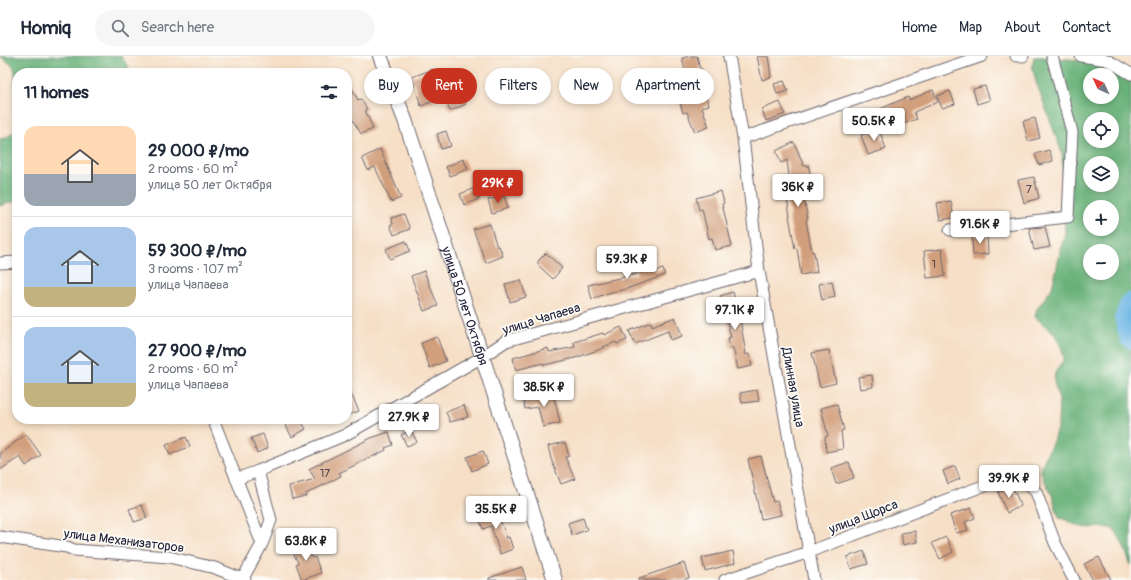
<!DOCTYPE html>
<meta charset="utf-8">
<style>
body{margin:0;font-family:Pangolin,sans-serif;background:#f6f6f7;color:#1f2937;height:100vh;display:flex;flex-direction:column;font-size:15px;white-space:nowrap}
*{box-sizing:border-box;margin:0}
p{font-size:13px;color:#747a83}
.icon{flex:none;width:22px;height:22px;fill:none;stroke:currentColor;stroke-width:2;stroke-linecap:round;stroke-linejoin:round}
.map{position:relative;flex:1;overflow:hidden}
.side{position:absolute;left:12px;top:12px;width:340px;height:356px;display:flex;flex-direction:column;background:#fff;border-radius:16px;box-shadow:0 2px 6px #0003}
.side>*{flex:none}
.hud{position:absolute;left:364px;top:12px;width:380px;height:36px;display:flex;gap:8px}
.needle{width:26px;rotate:314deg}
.tools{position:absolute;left:1083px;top:12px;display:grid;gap:8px}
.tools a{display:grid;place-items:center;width:36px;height:36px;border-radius:50%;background:#fff;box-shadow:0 2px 6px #0003;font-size:20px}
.price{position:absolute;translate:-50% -34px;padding:0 9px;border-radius:4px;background:#fff;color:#222;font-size:13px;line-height:26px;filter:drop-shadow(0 1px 2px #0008)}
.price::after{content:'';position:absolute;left:50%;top:24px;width:12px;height:9px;margin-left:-6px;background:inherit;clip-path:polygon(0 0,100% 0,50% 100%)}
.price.active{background:#c8321e;color:#fff}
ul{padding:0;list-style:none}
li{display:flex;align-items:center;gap:12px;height:100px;padding:0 12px}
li+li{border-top:1px solid #e0e1e3}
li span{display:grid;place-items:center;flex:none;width:112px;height:80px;border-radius:12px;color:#555}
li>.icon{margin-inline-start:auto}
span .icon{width:48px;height:48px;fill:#fffc;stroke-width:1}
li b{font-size:17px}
h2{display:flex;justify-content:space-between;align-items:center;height:48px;padding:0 12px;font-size:17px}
.tag{padding:0 14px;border-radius:18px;background:#fff;box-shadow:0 2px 6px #0003;font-size:14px;line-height:36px}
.tag.active{background:#c8321e;color:#fff}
header{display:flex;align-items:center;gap:24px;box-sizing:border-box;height:56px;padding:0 20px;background:#fff;border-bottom:1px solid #e0e1e3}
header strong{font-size:19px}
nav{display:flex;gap:22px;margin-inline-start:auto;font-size:14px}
.search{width:280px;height:36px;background:#f6f6f7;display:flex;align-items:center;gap:10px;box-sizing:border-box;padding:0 14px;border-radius:22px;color:#747a83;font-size:15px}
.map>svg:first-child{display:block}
.forest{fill:#67b178;stroke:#446a5a;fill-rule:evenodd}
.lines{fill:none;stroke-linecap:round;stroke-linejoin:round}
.river{stroke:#6db6e5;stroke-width:23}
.building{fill:#d29f7d}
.minor-casing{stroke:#6c646c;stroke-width:13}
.tertiary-casing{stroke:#6c646c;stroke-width:16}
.minor{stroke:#fff;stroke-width:11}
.tertiary{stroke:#fff;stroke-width:14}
.labels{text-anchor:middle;stroke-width:3.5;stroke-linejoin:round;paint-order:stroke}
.number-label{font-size:11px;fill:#4e414c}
.street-label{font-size:13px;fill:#22223b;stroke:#fdfcf7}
</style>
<header>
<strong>Homiq</strong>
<div class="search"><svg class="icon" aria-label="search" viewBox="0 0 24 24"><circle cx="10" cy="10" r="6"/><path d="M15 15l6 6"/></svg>Search here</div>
<nav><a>Home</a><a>Map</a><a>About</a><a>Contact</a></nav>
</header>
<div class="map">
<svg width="1131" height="524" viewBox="0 0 1131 524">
<rect width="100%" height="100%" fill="#fdfcf7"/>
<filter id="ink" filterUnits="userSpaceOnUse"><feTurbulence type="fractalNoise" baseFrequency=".025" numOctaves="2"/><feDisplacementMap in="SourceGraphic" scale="8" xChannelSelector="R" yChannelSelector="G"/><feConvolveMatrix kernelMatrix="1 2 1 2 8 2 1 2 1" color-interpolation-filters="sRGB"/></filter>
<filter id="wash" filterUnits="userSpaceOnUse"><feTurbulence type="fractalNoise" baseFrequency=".012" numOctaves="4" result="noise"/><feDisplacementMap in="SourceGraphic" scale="16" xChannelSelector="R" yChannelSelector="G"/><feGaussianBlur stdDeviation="0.9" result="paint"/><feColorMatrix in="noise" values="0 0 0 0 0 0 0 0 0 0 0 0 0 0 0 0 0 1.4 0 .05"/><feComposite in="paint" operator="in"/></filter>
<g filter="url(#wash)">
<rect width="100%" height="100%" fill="#f6dfc6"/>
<path class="forest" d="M 0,0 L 121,0 L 132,17 L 17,17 L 17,36 C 12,28 18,19 13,11 C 10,6 3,3 0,0 Z
M 1034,1 L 1042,1 L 1102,6 L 1131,18 L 1131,510 C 1127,500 1120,475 1110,472 C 1102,470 1090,473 1082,471 C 1073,469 1067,463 1059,462 L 1052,439 L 1041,417 L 1042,409 L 1053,385 L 1058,369 L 1059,344 L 1054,326 L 1055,317 L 1064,303 L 1062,293 L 1054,277 L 1035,261 L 1037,253 L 1052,232 L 1065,176 L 1062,97 L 1036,26 L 1032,10 ZM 1090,19 L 1112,19 L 1112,41 L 1090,41 ZM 1090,63 L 1112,63 L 1112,85 L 1090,85 ZM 1090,107 L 1112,107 L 1112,129 L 1090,129 ZM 1090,151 L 1112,151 L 1112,173 L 1090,173 ZM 1090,195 L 1112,195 L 1112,217 L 1090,217 Z
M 17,73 L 17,146 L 10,146 L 0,150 L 0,83 L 6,82 Z"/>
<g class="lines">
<path class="river" d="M 1131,248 L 1126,263 L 1131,281"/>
</g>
<g id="blocks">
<path class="building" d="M 690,0 L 697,0 L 700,13 L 702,13 L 706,25 L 701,26 L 709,49 L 702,51 L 709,71 L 695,76 L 687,56 L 683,57 L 673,22 L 686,18 L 682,2 Z
M 757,0 L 768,0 L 771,21 L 762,24 Z
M 433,13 L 443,41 L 421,50 L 412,21 Z
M 347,23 L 358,44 L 361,43 L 367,53 L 365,54 L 373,73 L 361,78 L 347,54 Z
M 784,25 L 788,35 L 777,38 L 774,28 Z
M 985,30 L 990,44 L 977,48 L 973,33 Z
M 933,34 L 938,46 L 914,56 L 917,63 L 903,68 L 899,57 L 879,65 L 875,55 L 908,41 L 909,44 Z
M 950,35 L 955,48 L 942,52 L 937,40 Z
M 462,39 L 466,48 L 450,55 L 446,46 Z
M 780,46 L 785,58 L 766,65 L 762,53 Z
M 1035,62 L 1040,82 L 1028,85 L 1023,65 Z
M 879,73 L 886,93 L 868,99 L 861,79 Z
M 446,75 L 451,90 L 441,93 L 437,78 Z
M 794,86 L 804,110 L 808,109 L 811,121 L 800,124 L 808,163 L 806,164 L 812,196 L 814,196 L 817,216 L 801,219 L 797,192 L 795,193 L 789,160 L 790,160 L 786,137 L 791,136 L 787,104 L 781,107 L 776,95 Z
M 380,93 L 401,142 L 391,146 L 375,111 L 368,114 L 362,102 Z
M 1049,94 L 1053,105 L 1039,109 L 1035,98 Z
M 463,103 L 468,113 L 450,120 L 446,111 Z
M 1034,121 L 1039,142 L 1024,147 L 1018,124 Z
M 475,132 L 479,143 L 464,149 L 460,138 Z
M 721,135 L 724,147 L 722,148 L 732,190 L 715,194 L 712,182 L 709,183 L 702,153 L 699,154 L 696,142 Z
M 504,140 L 508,152 L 492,157 L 488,144 Z
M 951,145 L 954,162 L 940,164 L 937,147 Z
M 404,158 L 410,173 L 394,179 L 390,169 L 393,168 L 391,162 Z
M 490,168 L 497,191 L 499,190 L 503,200 L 486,207 L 473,173 Z
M 1045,171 L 1050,191 L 1034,194 L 1029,172 Z
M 987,179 L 988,198 L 973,199 L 972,180 Z
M 406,185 L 410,195 L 390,203 L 386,193 Z
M 942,193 L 945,220 L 927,222 L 924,195 Z
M 546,197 L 562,212 L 553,223 L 538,209 L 538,205 Z
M 650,202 L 655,215 L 663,213 L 665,219 L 626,233 L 608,237 L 592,243 L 588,229 L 637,218 L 633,208 Z
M 424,215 L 438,250 L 424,255 L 411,220 Z
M 521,224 L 526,241 L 510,246 L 505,228 Z
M 832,225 L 835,241 L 822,244 L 819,228 Z
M 733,236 L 740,262 L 746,299 L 749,298 L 752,310 L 738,313 L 733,292 L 730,292 L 728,282 L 731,281 L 720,240 Z
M 675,261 L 682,280 L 671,284 L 668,275 L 635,288 L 629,275 L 651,266 L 652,270 Z
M 621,271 L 627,284 L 617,288 L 616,286 L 603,291 L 604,292 L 575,302 L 544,309 L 543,307 L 516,314 L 513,302 L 548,292 L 549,296 L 575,291 L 574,286 L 603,277 L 604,279 Z
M 437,281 L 446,305 L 430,312 L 421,287 Z
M 829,294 L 836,327 L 820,331 L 812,297 Z
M 872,319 L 873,331 L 860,333 L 858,321 Z
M 347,329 L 359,355 L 347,360 Z
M 757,334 L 759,345 L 742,347 L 740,337 Z
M 551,335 L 556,349 L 560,367 L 543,371 L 538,351 L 525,353 L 523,342 Z
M 837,348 L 844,374 L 841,375 L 843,393 L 826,396 L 825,381 L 828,380 L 821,352 Z
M 464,349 L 468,361 L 450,366 L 446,356 Z
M 294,363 L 300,363 L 306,373 L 292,381 L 285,368 Z
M 411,374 L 417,386 L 407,390 L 401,379 Z
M 389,376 L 393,389 L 385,392 L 386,394 L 339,417 L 341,420 L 306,438 L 306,440 L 292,443 L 289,430 L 315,423 L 309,413 L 371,382 Z
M 26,378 L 41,399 L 26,410 L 20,401 L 0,414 L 0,398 Z
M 263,378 L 268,392 L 257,397 L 251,382 Z
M 186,381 L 190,390 L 170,399 L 166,389 Z
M 561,387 L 565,387 L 569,400 L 565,401 L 575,423 L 561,428 L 551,403 L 548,390 Z
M 483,395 L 488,408 L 472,415 L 467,401 Z
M 761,400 L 773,446 L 777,445 L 781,459 L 761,463 L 748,403 Z
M 849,406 L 854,422 L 836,428 L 831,412 Z
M 955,410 L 960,423 L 948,428 L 943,415 Z
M 1012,430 L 1021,450 L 1007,457 L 998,436 Z
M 142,449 L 147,462 L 134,466 L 129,453 Z
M 971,452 L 975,462 L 965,466 L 968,474 L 956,477 L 950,459 Z
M 496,453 L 507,482 L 509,481 L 513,493 L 500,498 L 491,470 L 483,473 L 478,460 Z
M 583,462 L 587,474 L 572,479 L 568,467 Z
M 915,475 L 917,486 L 903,489 L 901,477 Z
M 946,481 L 953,496 L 940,503 L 932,487 Z
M 305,486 L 312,502 L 315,501 L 321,517 L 302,524 L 296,508 L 298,507 L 291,492 Z
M 733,495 L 735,507 L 705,515 L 702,502 Z
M 864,495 L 868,508 L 851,513 L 847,501 Z
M 1099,501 L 1111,524 L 1093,524 L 1084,508 Z
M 684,507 L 689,522 L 682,524 L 639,524 L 639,522 Z
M 522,511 L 526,524 L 489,524 L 489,522 Z"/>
</g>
</g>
<g filter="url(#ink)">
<use href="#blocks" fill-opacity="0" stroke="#6c646c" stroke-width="1"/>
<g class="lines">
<defs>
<path id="minor" d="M 729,0 L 743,82 L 759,215 L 814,524
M 1016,0 L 1023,0
M 1081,0 L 1107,4 L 1131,18
M 743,82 L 982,0
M 950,174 L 1068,161 L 1072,76 L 1052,0
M 0,207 L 17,206
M 213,363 L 262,488 L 243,522
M 258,415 L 271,464 L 262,488
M 236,423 L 258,415 L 345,379 L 482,301 L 506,285 L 759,215
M 0,481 L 67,491 L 74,494 L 169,501 L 215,512 L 245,524
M 725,524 L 809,496 L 1009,420 L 1023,423 L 1036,436 L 1055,487 L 1074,524"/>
<g id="tertiary">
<path id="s1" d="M 380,0 L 405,64 L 555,524"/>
</g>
</defs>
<use href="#minor" class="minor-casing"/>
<use href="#tertiary" class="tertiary-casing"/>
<use href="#minor" class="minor"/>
<use href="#tertiary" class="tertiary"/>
</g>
</g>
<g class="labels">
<g class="number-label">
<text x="1029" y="137">7</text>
<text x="934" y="212">1</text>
<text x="325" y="421">17</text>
</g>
<g class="street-label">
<text dy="5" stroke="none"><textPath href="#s1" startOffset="264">улица 50 лет Октября</textPath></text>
<text transform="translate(541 262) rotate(-17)" y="5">улица Чапаева</text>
<text transform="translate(794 331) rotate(80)" y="5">Длинная улица</text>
<text transform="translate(863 460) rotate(-21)" y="5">улица Щорса</text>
<text transform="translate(124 484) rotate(7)" y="5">улица Механизаторов</text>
</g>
</g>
</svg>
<div class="tools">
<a><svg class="needle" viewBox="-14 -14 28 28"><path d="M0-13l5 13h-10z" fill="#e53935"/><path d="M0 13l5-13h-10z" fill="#747a83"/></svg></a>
<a><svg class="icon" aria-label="locate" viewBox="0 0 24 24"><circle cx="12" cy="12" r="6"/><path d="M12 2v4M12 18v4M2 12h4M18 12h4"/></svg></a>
<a><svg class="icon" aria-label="layers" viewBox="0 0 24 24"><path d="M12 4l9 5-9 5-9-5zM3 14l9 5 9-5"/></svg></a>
<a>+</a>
<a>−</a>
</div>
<b class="price" style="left:874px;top:86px">50.5K ₽</b>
<b class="price active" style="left:498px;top:148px">29K ₽</b>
<b class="price" style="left:798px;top:152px">36K ₽</b>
<b class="price" style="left:980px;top:189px">91.6K ₽</b>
<b class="price" style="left:627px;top:224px">59.3K ₽</b>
<b class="price" style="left:735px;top:275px">97.1K ₽</b>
<b class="price" style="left:544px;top:352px">38.5K ₽</b>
<b class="price" style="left:409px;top:382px">27.9K ₽</b>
<b class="price" style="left:1009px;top:443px">39.9K ₽</b>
<b class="price" style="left:496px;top:474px">35.5K ₽</b>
<b class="price" style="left:306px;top:506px">63.8K ₽</b>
<div class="hud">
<a class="tag">Buy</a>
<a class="tag active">Rent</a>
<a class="tag">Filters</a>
<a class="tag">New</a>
<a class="tag">Apartment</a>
</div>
<section class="side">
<h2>11 homes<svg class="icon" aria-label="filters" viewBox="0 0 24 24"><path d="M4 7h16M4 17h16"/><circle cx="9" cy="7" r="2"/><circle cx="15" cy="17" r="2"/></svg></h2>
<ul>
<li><span style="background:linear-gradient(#ffd9b3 60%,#9aa5b1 0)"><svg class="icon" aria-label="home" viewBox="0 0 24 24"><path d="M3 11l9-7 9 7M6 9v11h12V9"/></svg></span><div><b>29 000 ₽/mo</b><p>2 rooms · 60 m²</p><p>улица 50 лет Октября</p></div></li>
<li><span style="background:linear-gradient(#a9c7e8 75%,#c2b280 0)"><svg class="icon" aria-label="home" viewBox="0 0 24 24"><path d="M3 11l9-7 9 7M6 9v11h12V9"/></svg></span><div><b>59 300 ₽/mo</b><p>3 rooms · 107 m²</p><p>улица Чапаева</p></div></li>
<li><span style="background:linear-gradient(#a9c7e8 70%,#c2b280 0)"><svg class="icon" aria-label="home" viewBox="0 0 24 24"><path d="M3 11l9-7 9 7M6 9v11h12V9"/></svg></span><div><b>27 900 ₽/mo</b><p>2 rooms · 60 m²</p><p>улица Чапаева</p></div></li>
</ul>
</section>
</div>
